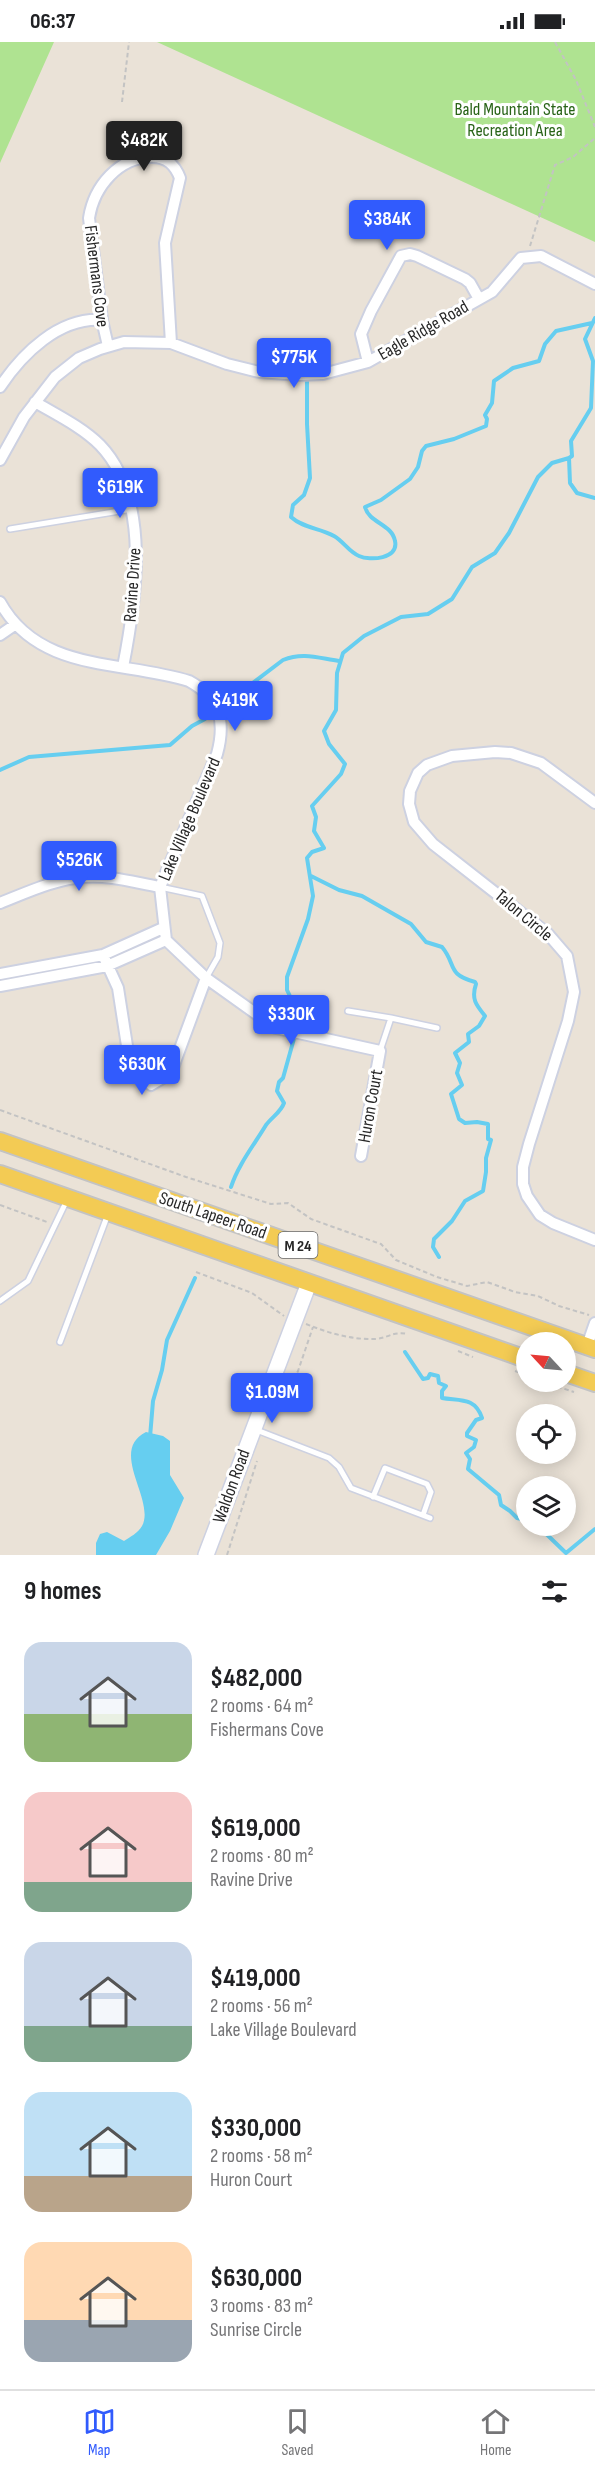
<!DOCTYPE html>
<meta charset="utf-8">
<style>
body{margin:0;font-family:"Sofia Sans Condensed",sans-serif;background:#f2f2f2;color:#202124;height:100vh;display:flex;flex-direction:column;font-size:22px;white-space:nowrap}
*{box-sizing:border-box;margin:0}
p{font-size:20px;color:#757577}
.icon{flex:none;width:33px;height:33px;fill:none;stroke:currentColor;stroke-width:2;stroke-linecap:round;stroke-linejoin:round}
.map{position:relative;height:1513px;overflow:hidden}
.panel{display:flex;flex-direction:column;background:#fff;flex:1}
.panel>*{flex:none}
.needle{width:39px;rotate:296deg}
.controls{position:absolute;left:516px;top:1290px;display:grid;gap:12px}
.controls a{display:grid;place-items:center;width:60px;height:60px;border-radius:50%;background:#fff;box-shadow:0 3px 15px #0003;font-size:30px}
.price{position:absolute;translate:-50% -51px;padding:0 14px;border-radius:6px;background:#315bfd;color:#fff;font-size:20px;line-height:39px;filter:drop-shadow(0 2px 3px #0008)}
.price::after{content:'';position:absolute;left:50%;top:36px;width:18px;height:14px;margin-left:-9px;background:inherit;clip-path:polygon(0 0,100% 0,50% 100%)}
.price.current{background:#222;color:#fff}
ul{padding:0;list-style:none}
li{display:flex;align-items:center;gap:18px;height:150px;padding:0 24px}
li span{display:grid;place-items:center;flex:none;width:168px;height:120px;border-radius:18px;color:#555}
li>.icon{margin-inline-start:auto}
span .icon{width:72px;height:72px;fill:#fffc;stroke-width:1}
li b{font-size:26px}
h2{display:flex;justify-content:space-between;align-items:center;height:72px;padding:0 24px;font-size:26px}
.status{display:flex;justify-content:space-between;align-items:center;height:42px;padding:0 30px;background:#fff;direction:ltr}
.status svg{height:16px;fill:currentColor}
.menu{display:flex;justify-content:space-around;align-items:center;height:84px;border-top:2px solid #e0e0e0;background:#fff;font-size:16px;color:#757577}
.menu a{display:grid;justify-items:center;gap:3px}
.menu .current{color:#315bfd}
.map>svg:first-child{display:block}
.green{fill:#afe391}
.water{fill:#66cef0}
.lines{fill:none;stroke-linecap:round;stroke-linejoin:round}
.stream{stroke:#66cef0;stroke-width:4}
.lane-casing{stroke:#cdd1e1;stroke-width:8}
.street-casing{stroke:#cdd1e1;stroke-width:14}
.secondary-casing{stroke:#cdd1e1;stroke-width:18}
.primary-casing{stroke:#c3c3c3;stroke-width:20}
.path{stroke:#c3c3c3;stroke-width:2;stroke-dasharray:4.5 3;stroke-linecap:butt}
.lane{stroke:#fff;stroke-width:5}
.street{stroke:#fff;stroke-width:10}
.secondary{stroke:#fff;stroke-width:15}
.primary{stroke:#f3cb54;stroke-width:16}
.labels{text-anchor:middle;stroke-width:6;stroke-linejoin:round;paint-order:stroke}
.shield{fill:#fff;stroke:#686868;stroke-width:1.5}
.shield-label{font-size:16px;font-weight:bold;fill:#272727}
.park-label{font-size:18px;fill:#286317;stroke:#fff}
.street-label{font-size:18px;fill:#272727;stroke:#fff}
</style>
<div class="status"><b>06:37</b><svg viewBox="0 0 49 12"><path d="M0 12V9h3v3zM5 12V6h3v6zM10 12V3h3v9zM15 12V0h3v12zM26 1h20v11H26zM47 4h2v5h-2z"/></svg></div>
<div class="map">
<svg width="595" height="1513" viewBox="0 0 595 1513">
<rect width="100%" height="100%" fill="#eae2d7"/>
<path class="green" d="M 0,0 L 54,0 L 0,121 Z
M 157,0 L 595,0 L 595,200 Z"/>
<path class="water" d="M 146,1390 L 163,1394 L 170,1399 L 170,1433 L 184,1456 L 170,1489 L 156,1513 L 96,1513 L 96,1501 L 100,1492 L 107,1490 L 124,1499 C 130,1495 138,1491 142,1484 C 156,1458 108,1409 146,1390 Z"/>
<g class="lines">
<path class="stream" d="M 595,276 L 585,297 L 593,319 L 591,366 L 571,399 L 572,414 L 569,416 L 570,441 L 577,451 L 595,456
M 307,315 L 307,382 L 310,436 L 304,453 L 293,463 L 291,475 C 303,486 320,486 334,494 C 343,499 349,510 359,514 C 370,519 399,517 395,499 C 392,482 369,481 365,465 L 381,458 L 410,437 L 418,425 L 422,409 L 426,404 L 454,397 L 486,384 L 487,377 L 485,373 L 492,361 L 494,339 L 513,326 L 539,319 L 545,302 L 556,289 L 592,281
M 0,728 L 29,715 L 170,703 L 192,684 L 205,677 L 283,618 C 303,610 318,616 339,619
M 311,834 L 339,848 L 362,854 L 411,882 L 426,900 L 442,905 C 457,923 446,932 475,940 L 476,942 C 471,957 476,963 485,974 L 479,984 L 468,992 L 469,1000 L 455,1011 L 460,1021 L 457,1031 L 462,1043 L 451,1052 L 459,1077 L 465,1081 L 477,1080 L 488,1082 L 488,1097 L 491,1098 L 486,1116 L 486,1130 L 483,1149 L 465,1159 L 452,1179 L 434,1197 L 433,1205 L 439,1215
M 231,1145 C 238,1123 254,1103 266,1083 C 272,1075 281,1070 284,1061 L 277,1049 L 279,1040 L 283,1036 L 300,975 L 287,948 L 287,935 L 308,877 L 313,854 L 307,816 L 312,810 L 324,806 L 314,789 L 316,775 L 312,764 L 341,732 L 345,722 L 329,702 L 324,689 L 336,668 L 337,631 L 343,611 L 364,594 L 401,575 L 428,572 L 452,557 L 472,525 L 495,511 L 509,491 L 538,435 L 552,421 L 569,416
M 405,1310 L 423,1337 L 428,1336 L 430,1332 L 438,1334 L 439,1341 L 446,1344 L 442,1349 L 442,1356 C 460,1359 475,1355 482,1376 L 476,1378 L 467,1391 L 467,1394 L 476,1398 L 474,1405 L 466,1411 L 470,1417 L 468,1427 L 499,1453 L 501,1463 L 510,1469 L 517,1476 L 526,1478
M 150,1395 L 153,1359 L 162,1328 L 167,1298 L 195,1236
M 538,1484 L 566,1511 L 595,1487"/>
<defs>
<path id="lane" d="M 10,487 L 132,467
M 160,845 L 202,854 L 220,901 L 218,915 L 206,936
M 348,969 L 391,976 L 380,1009
M 391,976 L 437,986
M 0,1259 L 28,1239 L 67,1158
M 60,1300 L 108,1172
M 254,1387 L 329,1416 L 339,1425 L 351,1446 L 430,1476
M 373,1455 L 385,1426 L 427,1442 L 431,1450 L 423,1473"/>
<path id="street" d="M 108,304 L 102,278 L 89,176 C 94,144 119,115 152,115 C 167,115 175,123 180,136 L 165,201 L 171,301
M 368,320 L 361,292 L 371,269 L 401,214 L 410,212 L 417,214 L 465,237 L 470,241 L 479,257
M 0,345 C 22,312 59,275 102,278
M 35,360 C 57,373 82,385 100,403 C 152,457 136,559 123,625
M 0,418 L 24,375 L 55,335 L 79,316 L 100,307 L 124,300 L 171,301 L 227,322 L 259,330 L 299,333 L 323,332 L 368,320 L 492,250 L 521,216 L 541,214 L 595,242
M 0,560 C 39,631 122,618 189,639 C 220,656 226,679 217,712 L 160,845 L 166,898
M 0,593 L 16,582
M 595,761 L 541,721 L 511,711 L 495,710 L 452,714 L 427,723 L 418,731 L 410,749 L 409,762 L 414,780 L 433,802 L 548,892 L 567,914 L 574,950 L 568,979 L 529,1102 L 523,1125 L 523,1142 L 527,1154 L 540,1173 L 553,1181 L 595,1198
M 0,861 C 28,850 55,837 85,835 C 110,833 136,841 160,845
M 166,898 L 206,936 L 276,986 L 380,1009 L 361,1114
M 103,913 L 118,946 L 130,1023 L 151,1043 L 171,1031 L 206,936
M 0,932 L 103,913 L 163,886
M 0,944 L 107,924 L 166,898
M 587,1304 L 595,1281"/>
<path id="secondary" d="M 206,1513 L 309,1241"/>
<path id="primary" d="M 0,1099 L 595,1307
M 0,1132 L 526,1317
M 566,1331 L 595,1341"/>
</defs>
<use href="#lane" class="lane-casing"/>
<use href="#street" class="street-casing"/>
<use href="#secondary" class="secondary-casing"/>
<use href="#primary" class="primary-casing"/>
<path class="path" d="M 555,0 L 576,38 L 595,85
M 122,60 L 129,0
M 530,204 L 555,123 L 573,115 L 595,96
M 0,1068 L 186,1135 L 271,1162 L 288,1161 L 311,1177 L 375,1200 L 381,1202 L 396,1218 L 437,1235 L 467,1244 L 487,1240 L 515,1250 L 538,1254 L 559,1264 L 589,1273
M 0,1163 L 47,1180
M 196,1230 L 252,1251 L 284,1274
M 306,1282 C 328,1291 352,1298 376,1297 C 388,1296 393,1289 408,1292
M 458,1309 L 473,1315
M 515,1329 L 526,1333
M 543,1340 L 574,1350
M 273,1377 L 298,1329 L 313,1285
M 227,1513 L 257,1419"/>
<use href="#lane" class="lane"/>
<use href="#street" class="street"/>
<use href="#secondary" class="secondary"/>
<use href="#primary" class="primary"/>
</g>
<g class="labels">
<rect class="shield" x="278.5" y="1190" width="39" height="26" rx="4.5"/>
<g class="shield-label">
<text x="298" y="1209">M 24</text>
</g>
<g class="park-label">
<text x="515" y="73">Bald Mountain State<tspan x="515" dy="21">Recreation Area</tspan></text>
</g>
<g class="street-label">
<text transform="translate(97 234) rotate(83)" y="6">Fishermans Cove</text>
<text transform="translate(423 288) rotate(-30)" y="6">Eagle Ridge Road</text>
<text transform="translate(132 543) rotate(-86)" y="6">Ravine Drive</text>
<text transform="translate(189 777) rotate(-67)" y="6">Lake Village Boulevard</text>
<text transform="translate(524 873) rotate(40)" y="6">Talon Circle</text>
<text transform="translate(370 1064) rotate(-80)" y="6">Huron Court</text>
<text transform="translate(213 1173) rotate(19)" y="6">South Lapeer Road</text>
<text transform="translate(231 1444) rotate(-70)" y="6">Waldon Road</text>
</g>
</g>
</svg>
<div class="controls">
<a><svg class="needle" viewBox="-14 -14 28 28"><path d="M0-13l5 13h-10z" fill="#e53935"/><path d="M0 13l5-13h-10z" fill="#757577"/></svg></a>
<a><svg class="icon" aria-label="locate" viewBox="0 0 24 24"><circle cx="12" cy="12" r="6"/><path d="M12 2v4M12 18v4M2 12h4M18 12h4"/></svg></a>
<a><svg class="icon" aria-label="layers" viewBox="0 0 24 24"><path d="M12 4l9 5-9 5-9-5zM3 14l9 5 9-5"/></svg></a>
</div>
<b class="price current" style="left:144px;top:130px">$482K</b>
<b class="price" style="left:387px;top:209px">$384K</b>
<b class="price" style="left:294px;top:347px">$775K</b>
<b class="price" style="left:120px;top:477px">$619K</b>
<b class="price" style="left:235px;top:690px">$419K</b>
<b class="price" style="left:79px;top:850px">$526K</b>
<b class="price" style="left:291px;top:1004px">$330K</b>
<b class="price" style="left:142px;top:1054px">$630K</b>
<b class="price" style="left:272px;top:1382px">$1.09M</b>
</div>
<section class="panel">
<h2>9 homes<svg class="icon" aria-label="filters" viewBox="0 0 24 24"><path d="M4 7h16M4 17h16"/><circle cx="9" cy="7" r="2"/><circle cx="15" cy="17" r="2"/></svg></h2>
<ul>
<li><span style="background:linear-gradient(#c9d6e8 60%,#8fb573 0)"><svg class="icon" aria-label="home" viewBox="0 0 24 24"><path d="M3 11l9-7 9 7M6 9v11h12V9"/></svg></span><div><b>$482,000</b><p>2 rooms · 64 m²</p><p>Fishermans Cove</p></div></li>
<li><span style="background:linear-gradient(#f6c9c9 75%,#7fa58c 0)"><svg class="icon" aria-label="home" viewBox="0 0 24 24"><path d="M3 11l9-7 9 7M6 9v11h12V9"/></svg></span><div><b>$619,000</b><p>2 rooms · 80 m²</p><p>Ravine Drive</p></div></li>
<li><span style="background:linear-gradient(#c9d6e8 70%,#7fa58c 0)"><svg class="icon" aria-label="home" viewBox="0 0 24 24"><path d="M3 11l9-7 9 7M6 9v11h12V9"/></svg></span><div><b>$419,000</b><p>2 rooms · 56 m²</p><p>Lake Village Boulevard</p></div></li>
<li><span style="background:linear-gradient(#bfe0f5 70%,#b9a48a 0)"><svg class="icon" aria-label="home" viewBox="0 0 24 24"><path d="M3 11l9-7 9 7M6 9v11h12V9"/></svg></span><div><b>$330,000</b><p>2 rooms · 58 m²</p><p>Huron Court</p></div></li>
<li><span style="background:linear-gradient(#ffd9b3 65%,#9aa5b1 0)"><svg class="icon" aria-label="home" viewBox="0 0 24 24"><path d="M3 11l9-7 9 7M6 9v11h12V9"/></svg></span><div><b>$630,000</b><p>3 rooms · 83 m²</p><p>Sunrise Circle</p></div></li>
</ul>
</section>
<nav class="menu">
<a class="current"><svg class="icon" aria-label="map" viewBox="0 0 24 24"><path d="M3 6l6-2 6 2 6-2v14l-6 2-6-2-6 2zM9 4v14M15 6v14"/></svg>Map</a>
<a><svg class="icon" aria-label="saved" viewBox="0 0 24 24"><path d="M7 4h10v16l-5-4-5 4z"/></svg>Saved</a>
<a><svg class="icon" aria-label="home" viewBox="0 0 24 24"><path d="M3 11l9-7 9 7M6 9v11h12V9"/></svg>Home</a>
</nav>
